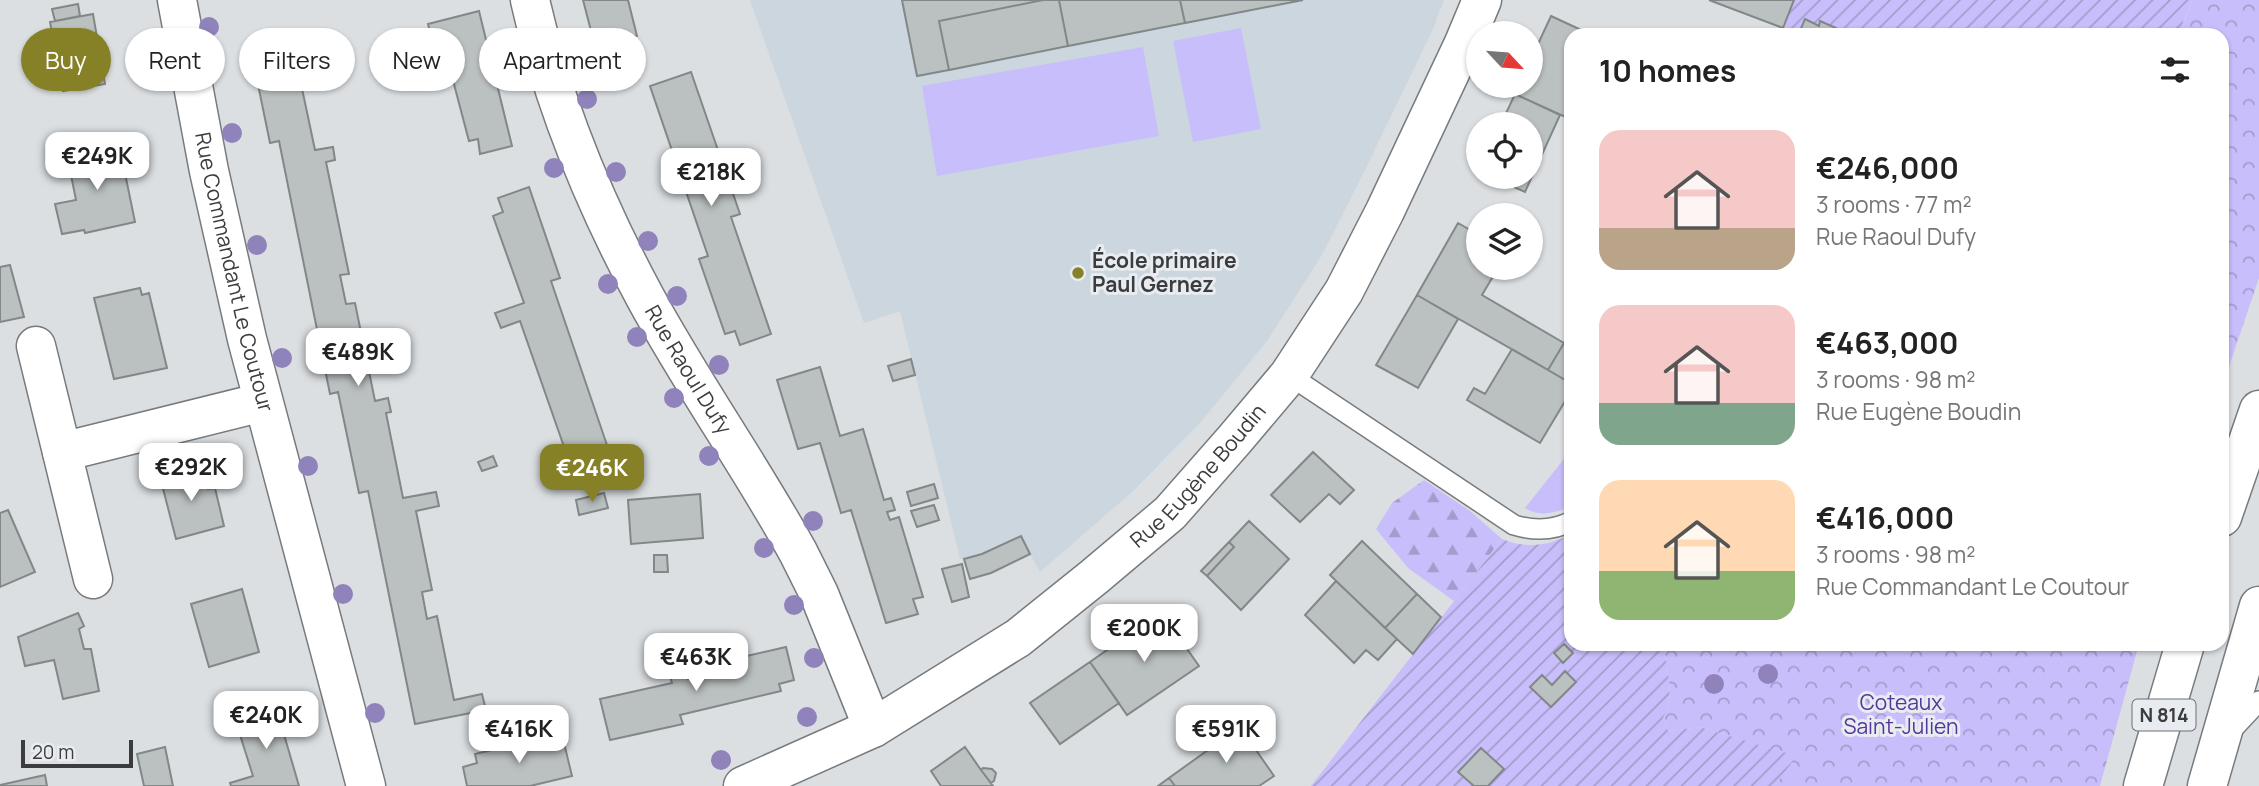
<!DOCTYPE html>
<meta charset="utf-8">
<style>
body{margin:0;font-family:Manrope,sans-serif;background:#f6f6f6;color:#222;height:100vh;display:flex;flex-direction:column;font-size:26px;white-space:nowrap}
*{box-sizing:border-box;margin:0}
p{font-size:23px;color:#767676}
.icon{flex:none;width:38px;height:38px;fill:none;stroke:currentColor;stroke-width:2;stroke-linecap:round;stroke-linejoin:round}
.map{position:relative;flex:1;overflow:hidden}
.panel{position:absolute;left:1564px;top:28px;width:665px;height:623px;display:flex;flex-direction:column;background:#fff;border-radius:21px;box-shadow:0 2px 5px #0004}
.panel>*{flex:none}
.banner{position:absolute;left:21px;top:28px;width:665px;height:63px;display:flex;gap:14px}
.needle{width:46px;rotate:116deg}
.fabs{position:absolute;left:1466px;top:21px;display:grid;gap:14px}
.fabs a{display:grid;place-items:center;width:77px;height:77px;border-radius:50%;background:#fff;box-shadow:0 2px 5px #0004;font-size:35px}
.scale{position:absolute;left:21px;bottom:18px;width:112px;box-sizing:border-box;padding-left:7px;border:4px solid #3b3c3d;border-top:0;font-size:19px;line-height:24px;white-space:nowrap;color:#3b3c3d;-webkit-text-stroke:5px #e8ecf0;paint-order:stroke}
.price{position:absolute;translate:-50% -60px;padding:0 16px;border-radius:14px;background:#fff;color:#222;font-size:23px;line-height:46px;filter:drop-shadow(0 2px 4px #0008)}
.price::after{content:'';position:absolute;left:50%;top:42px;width:21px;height:16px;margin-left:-10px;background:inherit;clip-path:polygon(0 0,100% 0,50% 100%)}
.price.selected{background:#868027;color:#fff}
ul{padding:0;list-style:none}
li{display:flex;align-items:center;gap:21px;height:175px;padding:0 35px}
li span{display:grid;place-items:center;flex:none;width:196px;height:140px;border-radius:21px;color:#555}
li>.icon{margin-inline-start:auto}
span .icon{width:84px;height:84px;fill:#fffc;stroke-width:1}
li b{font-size:30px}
h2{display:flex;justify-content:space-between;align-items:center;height:84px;padding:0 35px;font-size:30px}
.tag{padding:0 24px;border-radius:32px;background:#fff;box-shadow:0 2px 5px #0004;font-size:24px;line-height:63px}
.tag.selected{background:#868027;color:#fff}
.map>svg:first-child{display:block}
.built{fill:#cbd6de}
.grass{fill:#c8befb}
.forest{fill:url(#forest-firs)}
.park{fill:url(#park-crowns)}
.garden{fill:url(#garden-furrows)}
.building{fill:#bbc0c1;stroke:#828788;stroke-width:2}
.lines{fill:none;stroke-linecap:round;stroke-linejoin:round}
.service-casing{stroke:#777b7e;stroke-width:22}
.minor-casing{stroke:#777b7e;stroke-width:41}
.tertiary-casing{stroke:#777b7e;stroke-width:41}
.trunk-casing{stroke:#777b7e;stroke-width:41}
.service{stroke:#fff;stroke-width:19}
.minor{stroke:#fff;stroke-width:38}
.tertiary{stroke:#fff;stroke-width:38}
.trunk{stroke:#fff;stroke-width:38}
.tree{fill:#9083bb}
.poi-dot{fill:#868027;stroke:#e8ecf0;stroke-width:2.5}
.labels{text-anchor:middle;stroke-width:6;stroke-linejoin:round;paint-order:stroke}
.shield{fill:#e8ecf0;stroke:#6f7173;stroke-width:2}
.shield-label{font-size:19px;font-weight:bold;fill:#3b3c3d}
.poi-label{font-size:21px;font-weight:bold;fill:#3b3c3d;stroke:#e8ecf0;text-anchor:start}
.street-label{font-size:21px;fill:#3b3c3d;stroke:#e8ecf0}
.park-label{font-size:21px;fill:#53379b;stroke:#e8ecf0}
</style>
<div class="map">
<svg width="2259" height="786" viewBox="0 0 2259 786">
<defs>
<pattern id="forest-firs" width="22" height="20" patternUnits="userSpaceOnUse" patternTransform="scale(1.75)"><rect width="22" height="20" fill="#c8befb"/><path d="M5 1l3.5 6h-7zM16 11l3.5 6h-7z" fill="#a49ccc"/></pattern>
<pattern id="park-crowns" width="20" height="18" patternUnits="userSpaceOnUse" patternTransform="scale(1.75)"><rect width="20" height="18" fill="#c8befb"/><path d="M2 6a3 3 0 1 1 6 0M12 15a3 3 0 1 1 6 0" fill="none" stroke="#a49ccc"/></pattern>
<pattern id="garden-furrows" width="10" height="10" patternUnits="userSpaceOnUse" patternTransform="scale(1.75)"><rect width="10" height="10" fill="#c8befb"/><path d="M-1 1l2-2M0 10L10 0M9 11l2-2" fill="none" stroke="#a49ccc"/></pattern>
</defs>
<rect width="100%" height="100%" fill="#dbdfe2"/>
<path class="built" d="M 750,0 L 1444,0 L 1433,29 L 1364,172 L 1322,255 L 1267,341 L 1200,423 L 1132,492 L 1040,572 L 1020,536 L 982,554 L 960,559 L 900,311 L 864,323 Z"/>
<path class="grass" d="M 1241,28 L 1261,129 L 1193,142 L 1173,41 Z
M 1143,47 L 1159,136 L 937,176 L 922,86 Z
M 1571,450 L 1571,507 C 1555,512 1541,518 1525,508 Z"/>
<path class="forest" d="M 1424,480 L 1470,511 L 1502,539 L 1454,601 L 1408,568 L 1376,529 L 1392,503 Z"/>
<path class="park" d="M 2193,0 L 2259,0 L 2259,278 L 2223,384 L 2222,35 L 2185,35 L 2183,23 Z
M 1664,644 L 1711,644 L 1726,648 L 1730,644 L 2139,644 L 2100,786 L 1775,786 L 1795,756 L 1700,727 L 1668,731 L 1663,718 C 1676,697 1666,667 1664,644 Z"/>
<path class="garden" d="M 1794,0 L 2193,0 L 2183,22 L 2185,35 L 1780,35 Z
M 1571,534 L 1572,644 L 1664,644 C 1666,667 1676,697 1663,718 L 1668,731 L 1700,727 L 1796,756 L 1775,786 L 1311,786 L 1502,539 C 1526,549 1548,546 1571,534 Z"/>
<path class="building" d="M 583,0 L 628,0 L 637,36 L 595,46 Z
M 902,0 L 1043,0 L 939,21 L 949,70 L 917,76 Z
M 1043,0 L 1059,0 L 1068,46 L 949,70 L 939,21 Z
M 1059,0 L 1180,0 L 1185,23 L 1068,46 Z
M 1180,0 L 1303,0 L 1185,23 Z
M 1709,0 L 1794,0 L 1783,28 Z
M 78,4 L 80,16 L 55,21 L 52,9 Z
M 479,11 L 512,146 L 480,154 L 478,139 L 469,141 L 441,35 L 431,37 L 428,24 Z
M 93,14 L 105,84 L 63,91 L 50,22 Z
M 1551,16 L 1592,35 L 1572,35 L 1572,120 L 1515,94 L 1519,86 L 1531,86 L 1531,59 Z
M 1805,19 L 1819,26 L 1820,21 L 1836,28 L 1833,35 L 1790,35 L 1792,30 L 1799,33 Z
M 322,42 L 326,59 L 297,65 L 315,150 L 333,147 L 335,160 L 326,162 L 349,274 L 340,275 L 346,304 L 355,303 L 375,401 L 388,398 L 391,412 L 386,413 L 403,498 L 436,492 L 439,506 L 416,511 L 432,590 L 422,592 L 427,619 L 437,616 L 454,700 L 482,694 L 486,710 L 415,724 L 368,491 L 359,493 L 338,392 L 330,394 L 279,141 L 270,143 L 255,70 L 265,69 L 262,54 Z
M 691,72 L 740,214 L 731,217 L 771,334 L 740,345 L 735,331 L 725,334 L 699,259 L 708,256 L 650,86 Z
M 1515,94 L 1560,115 L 1525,192 L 1491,177 L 1531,177 L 1531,124 L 1501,124 Z
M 119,144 L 135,222 L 85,233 L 84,230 L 62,234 L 55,204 L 76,200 L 67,155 Z
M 529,187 L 560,278 L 551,281 L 608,448 L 569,461 L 520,321 L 501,328 L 495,313 L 524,303 L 493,216 L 503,212 L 498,198 Z
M 1458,223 L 1479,235 L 1479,268 L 1498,268 L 1482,295 L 1564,343 L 1548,370 L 1417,295 Z
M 10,265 L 24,317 L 0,322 L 0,267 Z
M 140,288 L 142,295 L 149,293 L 167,368 L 114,379 L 94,298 Z
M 1417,295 L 1458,319 L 1418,388 L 1376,365 Z
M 1564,343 L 1572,347 L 1572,384 L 1548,370 Z
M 1512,349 L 1572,384 L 1572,408 L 1564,403 L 1540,443 L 1467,400 L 1474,388 L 1485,394 Z
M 911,359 L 915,375 L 893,381 L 888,366 Z
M 820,367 L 840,436 L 863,429 L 884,500 L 891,498 L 895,510 L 887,512 L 890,520 L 899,517 L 923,597 L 913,599 L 918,614 L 886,623 L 851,510 L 841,513 L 820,443 L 798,449 L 777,380 Z
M 1313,452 L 1354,490 L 1340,504 L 1329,494 L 1300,522 L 1271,495 Z
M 493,456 L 497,466 L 482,471 L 478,462 Z
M 209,464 L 215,488 L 208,489 L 202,466 Z
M 202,466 L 208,489 L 215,488 L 224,526 L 176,539 L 160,477 Z
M 934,484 L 938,498 L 911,506 L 907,492 Z
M 604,493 L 608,508 L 579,515 L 576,500 Z
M 700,494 L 703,538 L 631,544 L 628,500 Z
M 934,505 L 939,520 L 917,527 L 911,511 Z
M 8,510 L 35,572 L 0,587 L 0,513 Z
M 1249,521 L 1289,559 L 1241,610 L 1207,576 L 1234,547 L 1229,542 Z
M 1021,536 L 1030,554 L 991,573 L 970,579 L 964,559 L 982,554 Z
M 1362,541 L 1417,594 L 1385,628 L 1330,575 Z
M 1229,542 L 1234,547 L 1207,576 L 1201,571 Z
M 654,555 L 667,555 L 668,572 L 654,572 Z
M 962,564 L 969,597 L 952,602 L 942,569 Z
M 1336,581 L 1397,639 L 1378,660 L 1366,650 L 1354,663 L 1305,615 Z
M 242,589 L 259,652 L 209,667 L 191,604 Z
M 1417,594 L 1441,617 L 1413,654 L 1385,628 Z
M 1161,612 L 1199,666 L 1127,715 L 1090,662 Z
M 78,613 L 84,626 L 79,629 L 84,649 L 91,649 L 99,691 L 63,699 L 54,660 L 25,666 L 18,637 Z
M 1564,644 L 1573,653 L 1563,663 L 1554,653 Z
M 786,647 L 794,680 L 779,684 L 781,691 L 680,715 L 683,724 L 610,740 L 600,699 L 672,683 L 668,670 L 685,665 L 688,679 L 701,676 L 699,667 Z
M 1090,662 L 1119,703 L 1060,744 L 1030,703 Z
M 1565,671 L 1576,682 L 1551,707 L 1530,687 L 1542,675 L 1552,685 Z
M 276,707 L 299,786 L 231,786 L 230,783 L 253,776 L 235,719 Z
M 1240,727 L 1274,776 L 1259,786 L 1175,786 L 1169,778 Z
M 547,737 L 549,747 L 564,743 L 572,776 L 530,786 L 467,786 L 463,767 L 477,763 L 475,754 Z
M 165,747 L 173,786 L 144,786 L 137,754 Z
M 965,747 L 981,770 L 993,786 L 941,786 L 931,771 Z
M 1481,748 L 1504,769 L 1488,786 L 1474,786 L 1458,772 Z
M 983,768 L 992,769 L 996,773 L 994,781 L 991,783 L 981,770 Z
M 45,775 L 47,786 L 0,786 L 0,785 Z
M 1169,778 L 1175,786 L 1158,786 Z"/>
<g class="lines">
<defs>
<path id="service" d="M 1289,375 L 1514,525 C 1534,531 1553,531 1572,521
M 2231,731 L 2259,701"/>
<g id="minor">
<path id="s1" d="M 530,0 C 553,103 595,204 645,297 C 692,384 750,465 798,552 L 819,594 L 873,728"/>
<path d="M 36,346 L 93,579"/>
<path d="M 62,452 L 263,402"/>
</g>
<g id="tertiary">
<path id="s2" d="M 177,0 L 209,171 L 247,339 L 366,786"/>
<path id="s3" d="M 743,786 L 873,728 L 1018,638 L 1094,577 L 1170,513 L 1235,439 L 1289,375 L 1344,291 L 1385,211 L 1464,43 L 1482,0"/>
</g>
<path id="trunk" d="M 2222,517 L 2259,410
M 2143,786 L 2185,644
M 2207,786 L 2259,606"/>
</defs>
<use href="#service" class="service-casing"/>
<use href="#minor" class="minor-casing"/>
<use href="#tertiary" class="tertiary-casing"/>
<use href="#trunk" class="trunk-casing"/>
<use href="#service" class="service"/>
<use href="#minor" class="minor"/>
<use href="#tertiary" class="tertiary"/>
<use href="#trunk" class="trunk"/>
</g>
<g class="tree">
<circle cx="209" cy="27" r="10"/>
<circle cx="587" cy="99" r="10"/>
<circle cx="232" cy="133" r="10"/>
<circle cx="554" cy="168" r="10"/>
<circle cx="616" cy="172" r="10"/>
<circle cx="648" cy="241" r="10"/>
<circle cx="257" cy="245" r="10"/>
<circle cx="608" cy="284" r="10"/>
<circle cx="677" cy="296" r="10"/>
<circle cx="637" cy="337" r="10"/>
<circle cx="282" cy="358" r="10"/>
<circle cx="719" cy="365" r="10"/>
<circle cx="674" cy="398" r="10"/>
<circle cx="709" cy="456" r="10"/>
<circle cx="308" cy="466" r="10"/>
<circle cx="813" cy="521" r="10"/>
<circle cx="764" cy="548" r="10"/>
<circle cx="343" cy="594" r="10"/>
<circle cx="794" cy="605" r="10"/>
<circle cx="814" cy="658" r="10"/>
<circle cx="1768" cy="674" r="10"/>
<circle cx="1714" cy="684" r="10"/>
<circle cx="375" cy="713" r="10"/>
<circle cx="807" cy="717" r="10"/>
<circle cx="721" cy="760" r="10"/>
</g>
<circle class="poi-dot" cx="1078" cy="273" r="7"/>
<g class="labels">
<rect class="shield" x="2132.5" y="699.5" width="63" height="31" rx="5"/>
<g class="shield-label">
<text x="2164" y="722">N 814</text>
</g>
<g class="poi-label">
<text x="1092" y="268">École primaire<tspan x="1092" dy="24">Paul Gernez</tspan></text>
</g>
<g class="street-label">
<text dy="7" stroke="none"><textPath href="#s2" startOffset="278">Rue Commandant Le Coutour</textPath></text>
<text dy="7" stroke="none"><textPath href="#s1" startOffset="404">Rue Raoul Dufy</textPath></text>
<text dy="7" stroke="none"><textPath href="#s3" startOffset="556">Rue Eugène Boudin</textPath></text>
</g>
<g class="park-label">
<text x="1901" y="710">Coteaux<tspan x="1901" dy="24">Saint-Julien</tspan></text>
</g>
</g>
</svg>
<div class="fabs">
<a><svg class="needle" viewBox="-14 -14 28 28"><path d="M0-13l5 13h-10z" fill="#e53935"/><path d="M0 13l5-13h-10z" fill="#767676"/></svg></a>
<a><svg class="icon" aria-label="locate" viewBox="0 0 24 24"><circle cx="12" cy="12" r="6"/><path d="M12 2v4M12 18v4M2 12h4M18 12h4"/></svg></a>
<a><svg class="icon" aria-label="layers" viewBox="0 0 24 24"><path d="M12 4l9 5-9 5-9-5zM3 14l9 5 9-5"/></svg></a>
</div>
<div class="scale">20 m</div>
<b class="price" style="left:97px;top:192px">€249K</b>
<b class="price" style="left:711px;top:208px">€218K</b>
<b class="price" style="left:358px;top:388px">€489K</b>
<b class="price" style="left:191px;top:503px">€292K</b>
<b class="price selected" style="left:592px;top:504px">€246K</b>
<b class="price" style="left:1144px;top:664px">€200K</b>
<b class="price" style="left:696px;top:693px">€463K</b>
<b class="price" style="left:266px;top:751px">€240K</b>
<b class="price" style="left:519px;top:765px">€416K</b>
<b class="price" style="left:1226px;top:765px">€591K</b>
<div class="banner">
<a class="tag selected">Buy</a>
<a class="tag">Rent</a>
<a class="tag">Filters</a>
<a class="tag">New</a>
<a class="tag">Apartment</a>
</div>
<section class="panel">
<h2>10 homes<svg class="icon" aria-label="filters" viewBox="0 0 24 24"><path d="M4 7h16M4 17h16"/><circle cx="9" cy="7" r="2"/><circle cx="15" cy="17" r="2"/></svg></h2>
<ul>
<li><span style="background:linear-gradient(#f6c9c9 70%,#b9a48a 0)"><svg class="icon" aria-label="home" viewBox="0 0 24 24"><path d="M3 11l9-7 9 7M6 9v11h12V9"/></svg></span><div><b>€246,000</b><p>3 rooms · 77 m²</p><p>Rue Raoul Dufy</p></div></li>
<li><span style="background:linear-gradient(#f6c9c9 70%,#7fa58c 0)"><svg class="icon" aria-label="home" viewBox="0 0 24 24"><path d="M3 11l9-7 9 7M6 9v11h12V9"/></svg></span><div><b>€463,000</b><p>3 rooms · 98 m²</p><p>Rue Eugène Boudin</p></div></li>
<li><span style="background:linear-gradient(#ffd9b3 65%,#8fb573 0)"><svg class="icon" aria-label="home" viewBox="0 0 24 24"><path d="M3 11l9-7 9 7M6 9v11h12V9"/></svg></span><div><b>€416,000</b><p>3 rooms · 98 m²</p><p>Rue Commandant Le Coutour</p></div></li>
</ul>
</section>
</div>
